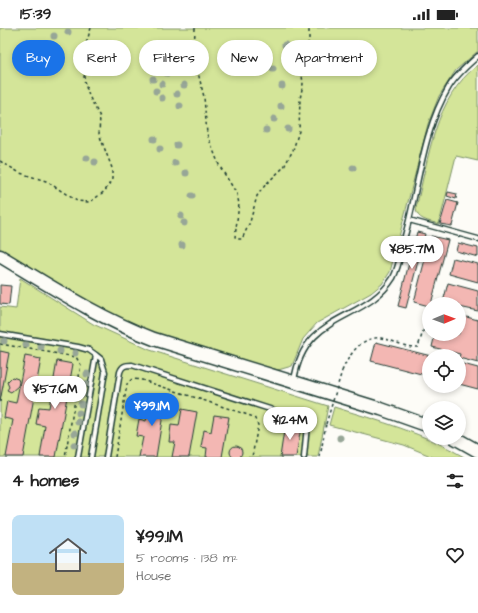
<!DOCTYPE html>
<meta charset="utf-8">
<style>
body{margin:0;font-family:"Architects Daughter",sans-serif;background:#f2f2f2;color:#222;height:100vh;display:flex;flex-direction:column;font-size:15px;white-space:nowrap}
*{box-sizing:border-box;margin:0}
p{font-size:13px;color:#767676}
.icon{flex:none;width:22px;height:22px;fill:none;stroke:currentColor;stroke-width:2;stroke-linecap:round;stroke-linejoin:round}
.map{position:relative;height:429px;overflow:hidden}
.details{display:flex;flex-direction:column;background:#fff;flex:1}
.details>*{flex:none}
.top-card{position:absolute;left:12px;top:12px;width:454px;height:36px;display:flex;gap:8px}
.needle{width:26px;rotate:89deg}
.controls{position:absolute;left:422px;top:269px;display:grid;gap:8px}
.controls a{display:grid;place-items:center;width:44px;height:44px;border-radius:50%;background:#fff;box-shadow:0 2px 6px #0003;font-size:20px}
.price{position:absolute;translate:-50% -34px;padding:0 9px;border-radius:14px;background:#fff;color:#222;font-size:13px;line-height:26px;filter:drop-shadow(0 1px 2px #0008)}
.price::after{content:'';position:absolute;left:50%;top:24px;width:12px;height:9px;margin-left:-6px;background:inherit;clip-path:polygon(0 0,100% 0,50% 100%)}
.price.on{background:#1a73e8;color:#fff}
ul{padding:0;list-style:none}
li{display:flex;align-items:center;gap:12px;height:100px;padding:0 12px}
li span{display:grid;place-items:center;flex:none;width:112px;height:80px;border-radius:8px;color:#555}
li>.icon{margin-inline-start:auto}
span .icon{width:48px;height:48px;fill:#fffc;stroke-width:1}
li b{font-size:17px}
h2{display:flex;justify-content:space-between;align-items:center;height:48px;padding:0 12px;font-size:17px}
.chip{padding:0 14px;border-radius:18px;background:#fff;box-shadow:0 2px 6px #0003;font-size:14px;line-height:36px}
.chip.on{background:#1a73e8;color:#fff}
.status{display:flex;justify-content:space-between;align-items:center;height:28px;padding:0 20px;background:#fff;direction:ltr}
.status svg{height:11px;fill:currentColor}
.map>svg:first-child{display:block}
.green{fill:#d4e599;stroke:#7a9166}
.building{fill:#f3b7b3;stroke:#1f3d34}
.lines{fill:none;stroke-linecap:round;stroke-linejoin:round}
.lane-casing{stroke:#1f3d34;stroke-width:7}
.secondary-casing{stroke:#1f3d34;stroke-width:15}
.path{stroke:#1f3d34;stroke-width:1.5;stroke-dasharray:3 3;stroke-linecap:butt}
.lane{stroke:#fdfcf7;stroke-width:4}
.secondary{stroke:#fdfcf7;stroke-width:12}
.path-bridge{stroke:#1f3d34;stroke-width:1.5;stroke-dasharray:3 3;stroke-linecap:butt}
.tree{fill:#97a697}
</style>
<div class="status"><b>15:39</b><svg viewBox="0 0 49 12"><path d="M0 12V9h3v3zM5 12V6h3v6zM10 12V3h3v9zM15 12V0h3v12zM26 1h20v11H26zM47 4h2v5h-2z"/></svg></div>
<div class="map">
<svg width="478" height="429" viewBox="0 0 478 429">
<rect width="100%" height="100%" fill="#fdfcf7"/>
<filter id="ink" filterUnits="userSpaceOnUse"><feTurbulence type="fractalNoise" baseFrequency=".025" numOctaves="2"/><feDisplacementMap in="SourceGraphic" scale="8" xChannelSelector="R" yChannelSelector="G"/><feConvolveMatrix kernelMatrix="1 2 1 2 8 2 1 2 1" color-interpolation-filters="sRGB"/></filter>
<g filter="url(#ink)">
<path class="green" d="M 0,0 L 478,0 L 478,23 L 456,42 L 439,68 L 428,96 L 390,244 L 382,256 L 371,265 L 317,295 L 303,311 L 292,338 L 278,342 L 221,327 L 158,306 L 128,294 L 86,273 L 0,221 Z
M 478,37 L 478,133 L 456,128 L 439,196 C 429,193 416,192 416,180 C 429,130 434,70 478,37 Z
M 20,250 L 93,296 L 150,322 L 328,378 L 318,429 L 0,429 L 0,279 L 16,281 Z
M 334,379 C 379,393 424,405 464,429 L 433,429 L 404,417 L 329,397 Z"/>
<path class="building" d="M 448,164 L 457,166 L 456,171 L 447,168 Z
M 447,172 L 458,175 L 452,198 L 440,196 Z
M 417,204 L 425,206 L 406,280 L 398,278 Z
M 431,208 L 448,212 L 431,276 L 429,276 L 429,278 L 414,274 Z
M 458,215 L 478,220 L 478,229 L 456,223 Z
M 453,230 L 478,236 L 478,254 L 449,246 Z
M 448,255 L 478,263 L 478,283 L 459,279 L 459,276 L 443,274 Z
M 0,257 L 11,258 L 9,277 L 0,276 Z
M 459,287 L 478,292 L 478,335 L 459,330 L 460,326 L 432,319 L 435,306 L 459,306 Z
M 376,314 L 431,328 L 429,328 L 429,348 L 371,333 Z
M 0,323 L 9,325 L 0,374 Z
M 25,328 L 41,331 L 23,429 L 6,429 L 13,392 L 4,390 L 7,373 L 16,375 Z
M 57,333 L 73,336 L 56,429 L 40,429 L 45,398 L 36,396 L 39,379 L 49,380 Z
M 459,335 L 478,340 L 478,361 L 459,356 Z
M 12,349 L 18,351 L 19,354 L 18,358 L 11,364 L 7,362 L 9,359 L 7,354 Z
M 45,354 L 50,356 L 52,360 L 51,363 L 44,369 L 40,367 L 41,364 L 40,359 Z
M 151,366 L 166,368 L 156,429 L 139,429 L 143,409 L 136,408 L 139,391 L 146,393 Z
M 182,381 L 197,384 L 189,429 L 172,429 L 175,414 L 169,414 L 171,397 L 179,398 Z
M 214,387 L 229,389 L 222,429 L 206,429 L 207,420 L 201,419 L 204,402 L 211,404 Z
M 285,396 L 301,399 L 296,429 L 280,429 Z
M230 424a6 6 0 1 1 12 0a6 6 0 1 1-12 0Z"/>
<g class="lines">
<defs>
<path id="lane" d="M 409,192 L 478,211
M 0,306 L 78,319 L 89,322 L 96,327 L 78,429
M 294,353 C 304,283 365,295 393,250 C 400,237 402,218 406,204 C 419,156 423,102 449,59 C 456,47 468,37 478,28
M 91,429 L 105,344 L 101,331 L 96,327
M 106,429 L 120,344 C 122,338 125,337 132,337 L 304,392 L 307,397 L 304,429"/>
<path id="secondary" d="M 0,228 C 50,258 99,290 154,311 L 381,381 L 429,398
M 455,410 L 478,423"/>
</defs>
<use href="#lane" class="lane-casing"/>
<use href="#secondary" class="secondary-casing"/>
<path class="path" d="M 195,0 L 194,28 L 204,69 L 207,106 L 219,137 L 237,166 L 239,176 L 235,209 L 238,211 L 242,211 L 250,194 L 257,168 L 266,156 L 284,139 L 293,122 L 299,103 L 300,71 L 303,56 L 301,39 L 309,12 L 309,0
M 0,133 L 20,145 L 46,153 L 77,173 L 90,174 L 105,163 L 112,151 L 112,140 L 99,106 L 100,89 L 89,68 L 84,53 L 85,19 L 91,0
M 0,316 L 76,329 L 81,337 L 65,429
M 342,343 C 349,327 361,308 381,310 C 393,312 405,320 418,319 L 428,288
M 115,429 L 127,356 L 132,351 L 142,352 L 254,389 L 258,397 L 252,429
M 320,429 L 326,396"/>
<use href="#lane" class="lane"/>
<use href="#secondary" class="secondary"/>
<path class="path-bridge" d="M 326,396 L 342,343"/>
</g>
<g class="tree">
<circle cx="68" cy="4" r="3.5"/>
<circle cx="54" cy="8" r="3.5"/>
<circle cx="285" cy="17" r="3.5"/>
<circle cx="185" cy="18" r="3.5"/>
<circle cx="159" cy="25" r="3.5"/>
<circle cx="191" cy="29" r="3.5"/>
<circle cx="172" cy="37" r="3.5"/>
<circle cx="156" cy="40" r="3.5"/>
<circle cx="273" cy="41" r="3.5"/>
<circle cx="167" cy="45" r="3.5"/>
<circle cx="153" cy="51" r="3.5"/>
<circle cx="162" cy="56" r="3.5"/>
<circle cx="184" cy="57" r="3.5"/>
<circle cx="282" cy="58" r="3.5"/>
<circle cx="156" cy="63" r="3.5"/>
<circle cx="177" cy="66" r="3.5"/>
<circle cx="162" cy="70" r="3.5"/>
<circle cx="180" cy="78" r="3.5"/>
<circle cx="281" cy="78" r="3.5"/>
<circle cx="274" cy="91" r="3.5"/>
<circle cx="288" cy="101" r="3.5"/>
<circle cx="266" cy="102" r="3.5"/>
<circle cx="154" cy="111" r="3.5"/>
<circle cx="177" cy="117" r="3.5"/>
<circle cx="160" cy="121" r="3.5"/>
<circle cx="87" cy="130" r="3.5"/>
<circle cx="95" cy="134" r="3.5"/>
<circle cx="175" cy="135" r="3.5"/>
<circle cx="353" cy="140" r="3.5"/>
<circle cx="186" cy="145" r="3.5"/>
<circle cx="192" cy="168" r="3.5"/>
<circle cx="181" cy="188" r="3.5"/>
<circle cx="184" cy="195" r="3.5"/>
<circle cx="182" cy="217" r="3.5"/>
<circle cx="4" cy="313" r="3.5"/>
<circle cx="26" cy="317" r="3.5"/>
<circle cx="41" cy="319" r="3.5"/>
<circle cx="60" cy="323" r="3.5"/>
<circle cx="75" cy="325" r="3.5"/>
<circle cx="87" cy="346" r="3.5"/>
<circle cx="85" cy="356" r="3.5"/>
<circle cx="82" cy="366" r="3.5"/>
<circle cx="81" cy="376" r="3.5"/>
<circle cx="79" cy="385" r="3.5"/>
<circle cx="78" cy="394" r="3.5"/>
<circle cx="75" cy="405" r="3.5"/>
<circle cx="340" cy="410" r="3.5"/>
<circle cx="74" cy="417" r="3.5"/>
</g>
</g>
</svg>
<div class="controls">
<a><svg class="needle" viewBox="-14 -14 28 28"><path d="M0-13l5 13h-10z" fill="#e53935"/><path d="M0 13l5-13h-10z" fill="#767676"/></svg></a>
<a><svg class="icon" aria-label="locate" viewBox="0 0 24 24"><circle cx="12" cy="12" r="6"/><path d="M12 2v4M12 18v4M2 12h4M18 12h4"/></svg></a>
<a><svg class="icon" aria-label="layers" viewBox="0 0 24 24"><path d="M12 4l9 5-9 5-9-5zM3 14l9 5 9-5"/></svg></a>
</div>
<b class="price" style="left:412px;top:242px">¥85.7M</b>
<b class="price" style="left:55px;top:382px">¥57.6M</b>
<b class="price on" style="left:152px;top:399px">¥99.1M</b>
<b class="price" style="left:290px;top:413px">¥124M</b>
<div class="top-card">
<a class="chip on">Buy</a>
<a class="chip">Rent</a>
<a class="chip">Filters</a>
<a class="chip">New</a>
<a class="chip">Apartment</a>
</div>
</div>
<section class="details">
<h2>4 homes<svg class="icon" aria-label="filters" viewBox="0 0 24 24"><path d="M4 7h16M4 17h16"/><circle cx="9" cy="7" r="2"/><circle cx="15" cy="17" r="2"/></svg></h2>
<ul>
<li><span style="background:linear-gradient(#bfe0f5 60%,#c2b280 0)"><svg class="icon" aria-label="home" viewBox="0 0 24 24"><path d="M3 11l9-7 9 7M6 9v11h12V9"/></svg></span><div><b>¥99.1M</b><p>5 rooms · 138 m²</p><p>House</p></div><svg class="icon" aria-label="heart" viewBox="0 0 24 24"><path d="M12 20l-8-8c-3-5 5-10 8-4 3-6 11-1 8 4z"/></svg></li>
</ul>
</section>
